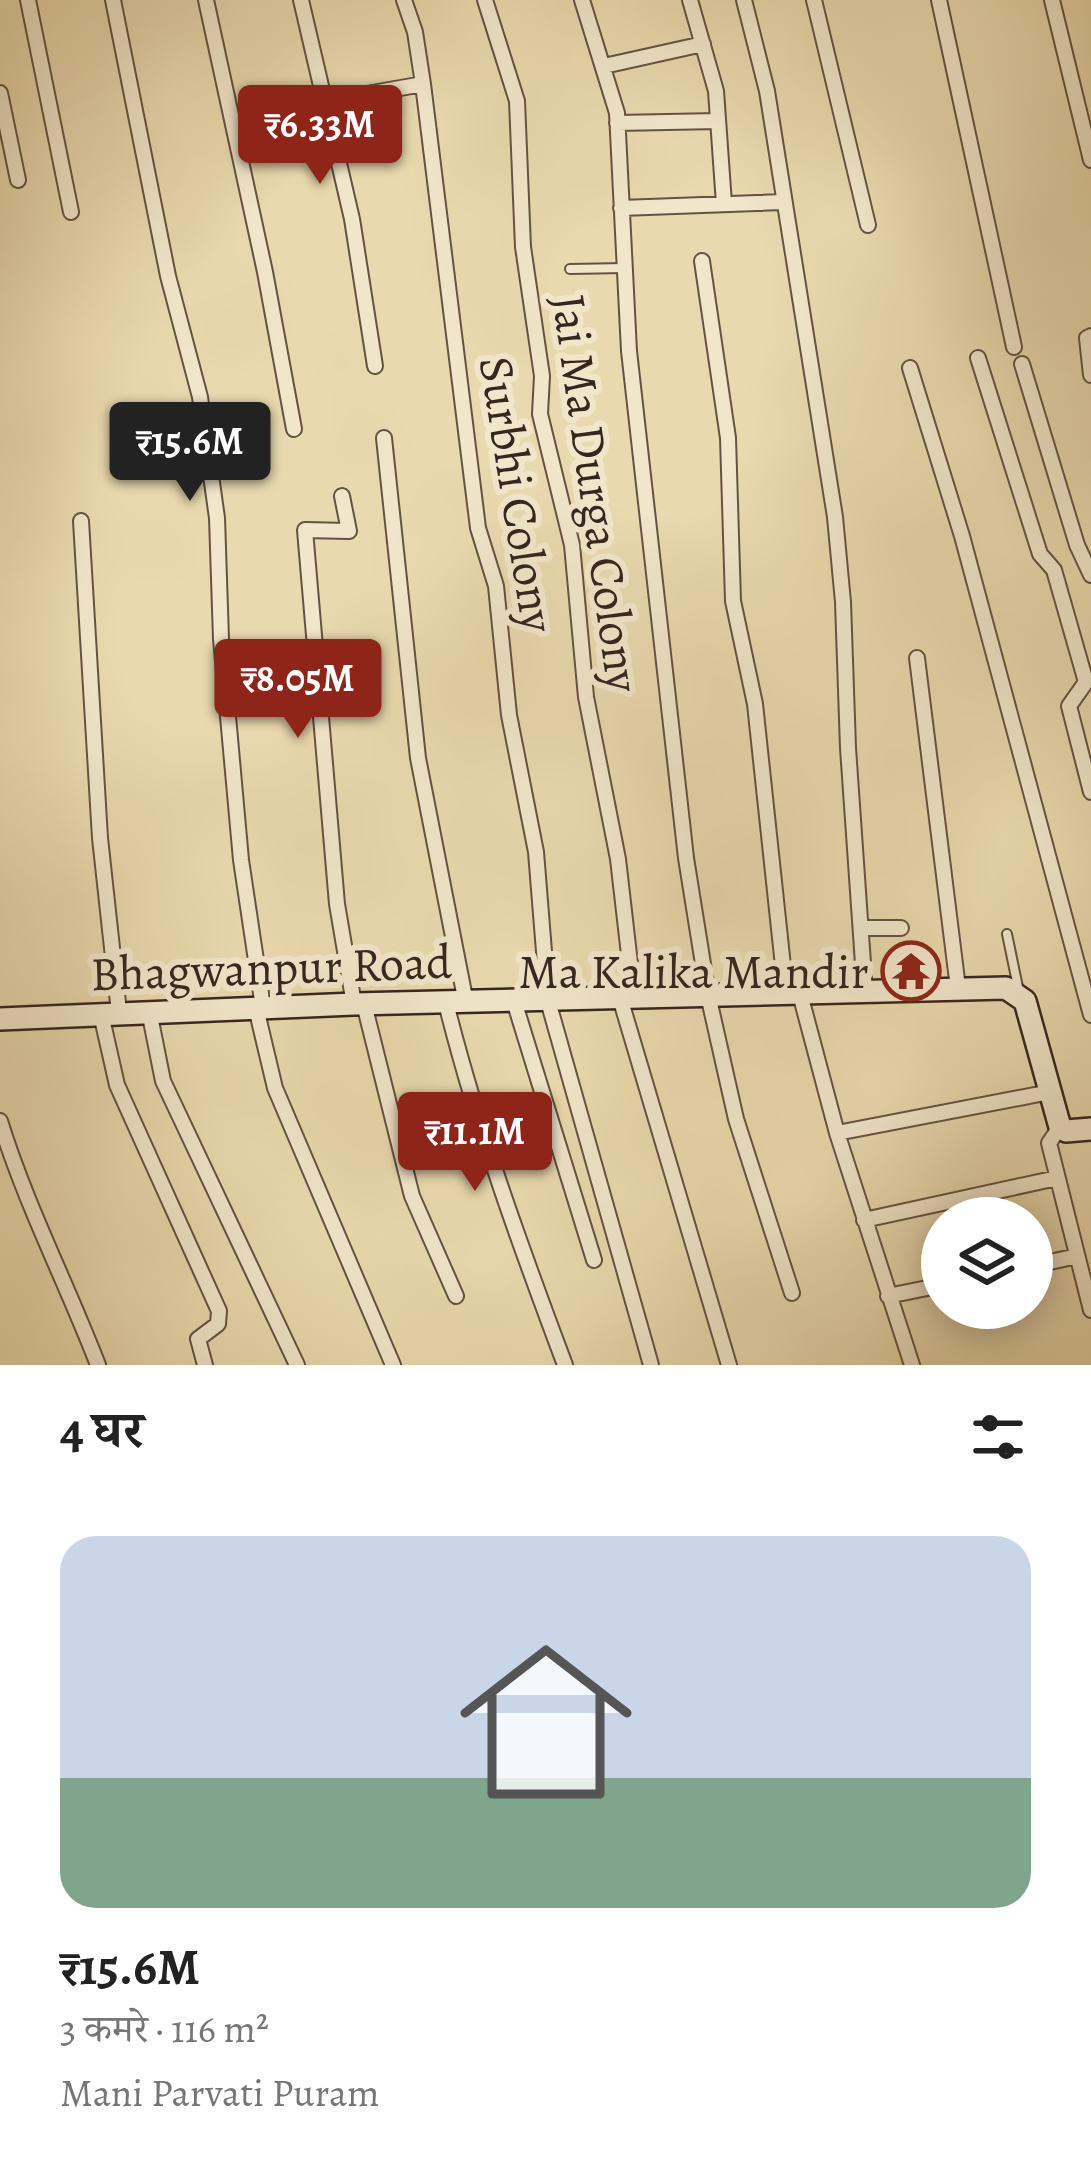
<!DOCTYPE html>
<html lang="hi">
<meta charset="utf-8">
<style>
body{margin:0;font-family:Alegreya,"Noto Serif Devanagari",serif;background:#f6f6f6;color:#222;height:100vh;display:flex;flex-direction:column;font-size:45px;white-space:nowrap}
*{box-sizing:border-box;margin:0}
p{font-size:39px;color:#767676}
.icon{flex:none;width:66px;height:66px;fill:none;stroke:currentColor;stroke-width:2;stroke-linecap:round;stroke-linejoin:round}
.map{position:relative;height:1365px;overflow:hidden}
.side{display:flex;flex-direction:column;background:#fff;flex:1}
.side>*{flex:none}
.tools{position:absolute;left:921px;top:1197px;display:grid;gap:24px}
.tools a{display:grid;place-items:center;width:132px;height:132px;border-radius:50%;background:#fff;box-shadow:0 6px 30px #0003;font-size:60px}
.price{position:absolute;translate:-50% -102px;padding:0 27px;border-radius:12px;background:#8f2418;color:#fff;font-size:39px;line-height:78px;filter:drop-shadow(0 3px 6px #0008)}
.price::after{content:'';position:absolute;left:50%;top:72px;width:36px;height:27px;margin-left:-18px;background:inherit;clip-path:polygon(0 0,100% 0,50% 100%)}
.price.current{background:#222;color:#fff}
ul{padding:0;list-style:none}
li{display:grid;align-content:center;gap:24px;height:636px;padding:0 60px}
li+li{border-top:3px solid #e0e0e0}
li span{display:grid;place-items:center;height:372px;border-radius:36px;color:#555}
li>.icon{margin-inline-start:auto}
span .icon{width:216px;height:216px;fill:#fffc;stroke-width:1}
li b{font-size:51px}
h2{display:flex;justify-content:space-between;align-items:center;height:144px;padding:0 60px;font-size:51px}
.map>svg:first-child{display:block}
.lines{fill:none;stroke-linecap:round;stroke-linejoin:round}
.lane-casing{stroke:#645342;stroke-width:12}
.street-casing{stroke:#645342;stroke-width:18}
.secondary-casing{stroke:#37261e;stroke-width:26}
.lane{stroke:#f1e6ca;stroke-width:8}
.street{stroke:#f1e6ca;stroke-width:14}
.secondary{stroke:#f1e6ca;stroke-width:21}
.labels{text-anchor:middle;stroke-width:12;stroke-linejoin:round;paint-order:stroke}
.street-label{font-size:48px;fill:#37261e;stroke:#f1e6ca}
.poi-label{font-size:48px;fill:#37261e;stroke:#f1e6ca;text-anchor:end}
</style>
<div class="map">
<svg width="1091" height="1365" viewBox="0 0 1091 1365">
<rect width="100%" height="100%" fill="#e9d9ae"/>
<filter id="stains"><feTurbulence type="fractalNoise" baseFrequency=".00167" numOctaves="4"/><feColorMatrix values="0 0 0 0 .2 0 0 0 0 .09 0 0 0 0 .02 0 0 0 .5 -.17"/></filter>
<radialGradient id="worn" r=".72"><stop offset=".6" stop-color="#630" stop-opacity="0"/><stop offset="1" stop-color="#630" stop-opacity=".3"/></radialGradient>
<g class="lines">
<defs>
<path id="lane" d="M 570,269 L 625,268
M 1007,934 L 1019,992"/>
<path id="street" d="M 28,0 L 71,212
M 113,0 L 168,276 L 200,397 L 217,518 L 221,639 L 241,860 L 263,1007
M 206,0 L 265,272 L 294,429
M 301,0 L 352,219 L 375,366
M 404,0 L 415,32 L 423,84 L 478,528 L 496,586 L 509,715 L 536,852 L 548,1001 L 651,1365
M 485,0 L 517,101 L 523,247 L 542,376 L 540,414 L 572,545 L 586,697 L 618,859 L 634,998
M 582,0 L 617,113 L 629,351 L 686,858 L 708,995 L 736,1119 L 792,1293
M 690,0 L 716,91 L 724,204
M 744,0 L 767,91 L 835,517 L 843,602 L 848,748 L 865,992
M 814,0 L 868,225
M 939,0 L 1014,347
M 1052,0 L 1091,160
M 604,66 L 703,44
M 0,93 L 18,180
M 327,101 L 423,84
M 617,123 L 718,121
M 621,208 L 782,202
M 702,261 L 728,438 L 733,601 L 755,704 L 786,994
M 1091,336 L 1087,338 L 1091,375
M 978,358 L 1040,554 L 1054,570 L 1086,682 L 1069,706 L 1091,792
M 1022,364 L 1077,545 L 1091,575
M 910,368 L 962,536 L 1091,1015
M 384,438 L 418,758 L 466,1003
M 342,496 L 349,531 L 305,530 L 337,904 L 354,1004
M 81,521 L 100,838 L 119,1012
M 917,658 L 958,988
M 861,928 L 901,928
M 800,994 L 837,1133 L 912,1365
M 620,998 L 729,1365
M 514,1001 L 594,1260
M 446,1003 C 477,1127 520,1245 565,1365
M 364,1004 L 412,1196 L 456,1296
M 256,1008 L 275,1088 L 393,1365
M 149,1011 L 163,1081 L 297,1365
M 101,1014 L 117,1085 L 219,1311 L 218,1324 L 198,1339 L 205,1365
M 0,1121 C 26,1205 66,1282 98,1365
M 1060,1127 L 1049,1143 L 1091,1310
M 837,1133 L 1050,1092
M 864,1220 L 1057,1178
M 1032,1266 L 1077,1256
M 888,1296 L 942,1285"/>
<path id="secondary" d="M 0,1019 L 354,1004 L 1006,988 L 1025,1001 L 1060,1127 L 1066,1131 L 1091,1129"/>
</defs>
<use href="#lane" class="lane-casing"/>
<use href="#street" class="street-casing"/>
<use href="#secondary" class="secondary-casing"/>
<use href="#lane" class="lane"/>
<use href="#street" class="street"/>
<use href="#secondary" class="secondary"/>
</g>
<defs>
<symbol id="temple-ring" viewBox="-11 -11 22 22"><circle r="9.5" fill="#f1e6ca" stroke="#8f2418" stroke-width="1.5"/><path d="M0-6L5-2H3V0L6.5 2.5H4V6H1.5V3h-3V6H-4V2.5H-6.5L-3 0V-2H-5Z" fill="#8f2418"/></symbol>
</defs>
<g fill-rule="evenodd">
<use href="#temple-ring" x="878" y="938" width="66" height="66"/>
</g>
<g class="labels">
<g class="street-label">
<text transform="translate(597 493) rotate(82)" y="17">Jai Ma Durga Colony</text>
<text transform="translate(518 494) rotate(81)" y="17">Surbhi Colony</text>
<text transform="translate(271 967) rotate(-2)" y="17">Bhagwanpur Road</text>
</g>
<g class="poi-label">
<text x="869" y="988">Ma Kalika Mandir</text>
</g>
</g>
<rect width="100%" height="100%" filter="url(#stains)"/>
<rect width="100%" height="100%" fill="url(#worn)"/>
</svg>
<div class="tools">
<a><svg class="icon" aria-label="layers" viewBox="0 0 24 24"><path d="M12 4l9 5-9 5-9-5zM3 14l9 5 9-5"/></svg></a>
</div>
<b class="price" style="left:320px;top:187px">₹6.33M</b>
<b class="price current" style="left:190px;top:504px">₹15.6M</b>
<b class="price" style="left:298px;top:741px">₹8.05M</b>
<b class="price" style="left:475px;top:1194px">₹11.1M</b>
</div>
<section class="side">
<h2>4 घर<svg class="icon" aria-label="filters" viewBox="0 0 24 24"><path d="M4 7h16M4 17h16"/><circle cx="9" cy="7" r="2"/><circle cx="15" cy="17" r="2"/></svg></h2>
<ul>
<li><span style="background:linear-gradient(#c9d6e8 65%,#7fa58c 0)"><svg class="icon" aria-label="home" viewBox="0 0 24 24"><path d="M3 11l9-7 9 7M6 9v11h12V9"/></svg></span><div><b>₹15.6M</b><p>3 कमरे · 116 m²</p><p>Mani Parvati Puram</p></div></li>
</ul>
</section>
